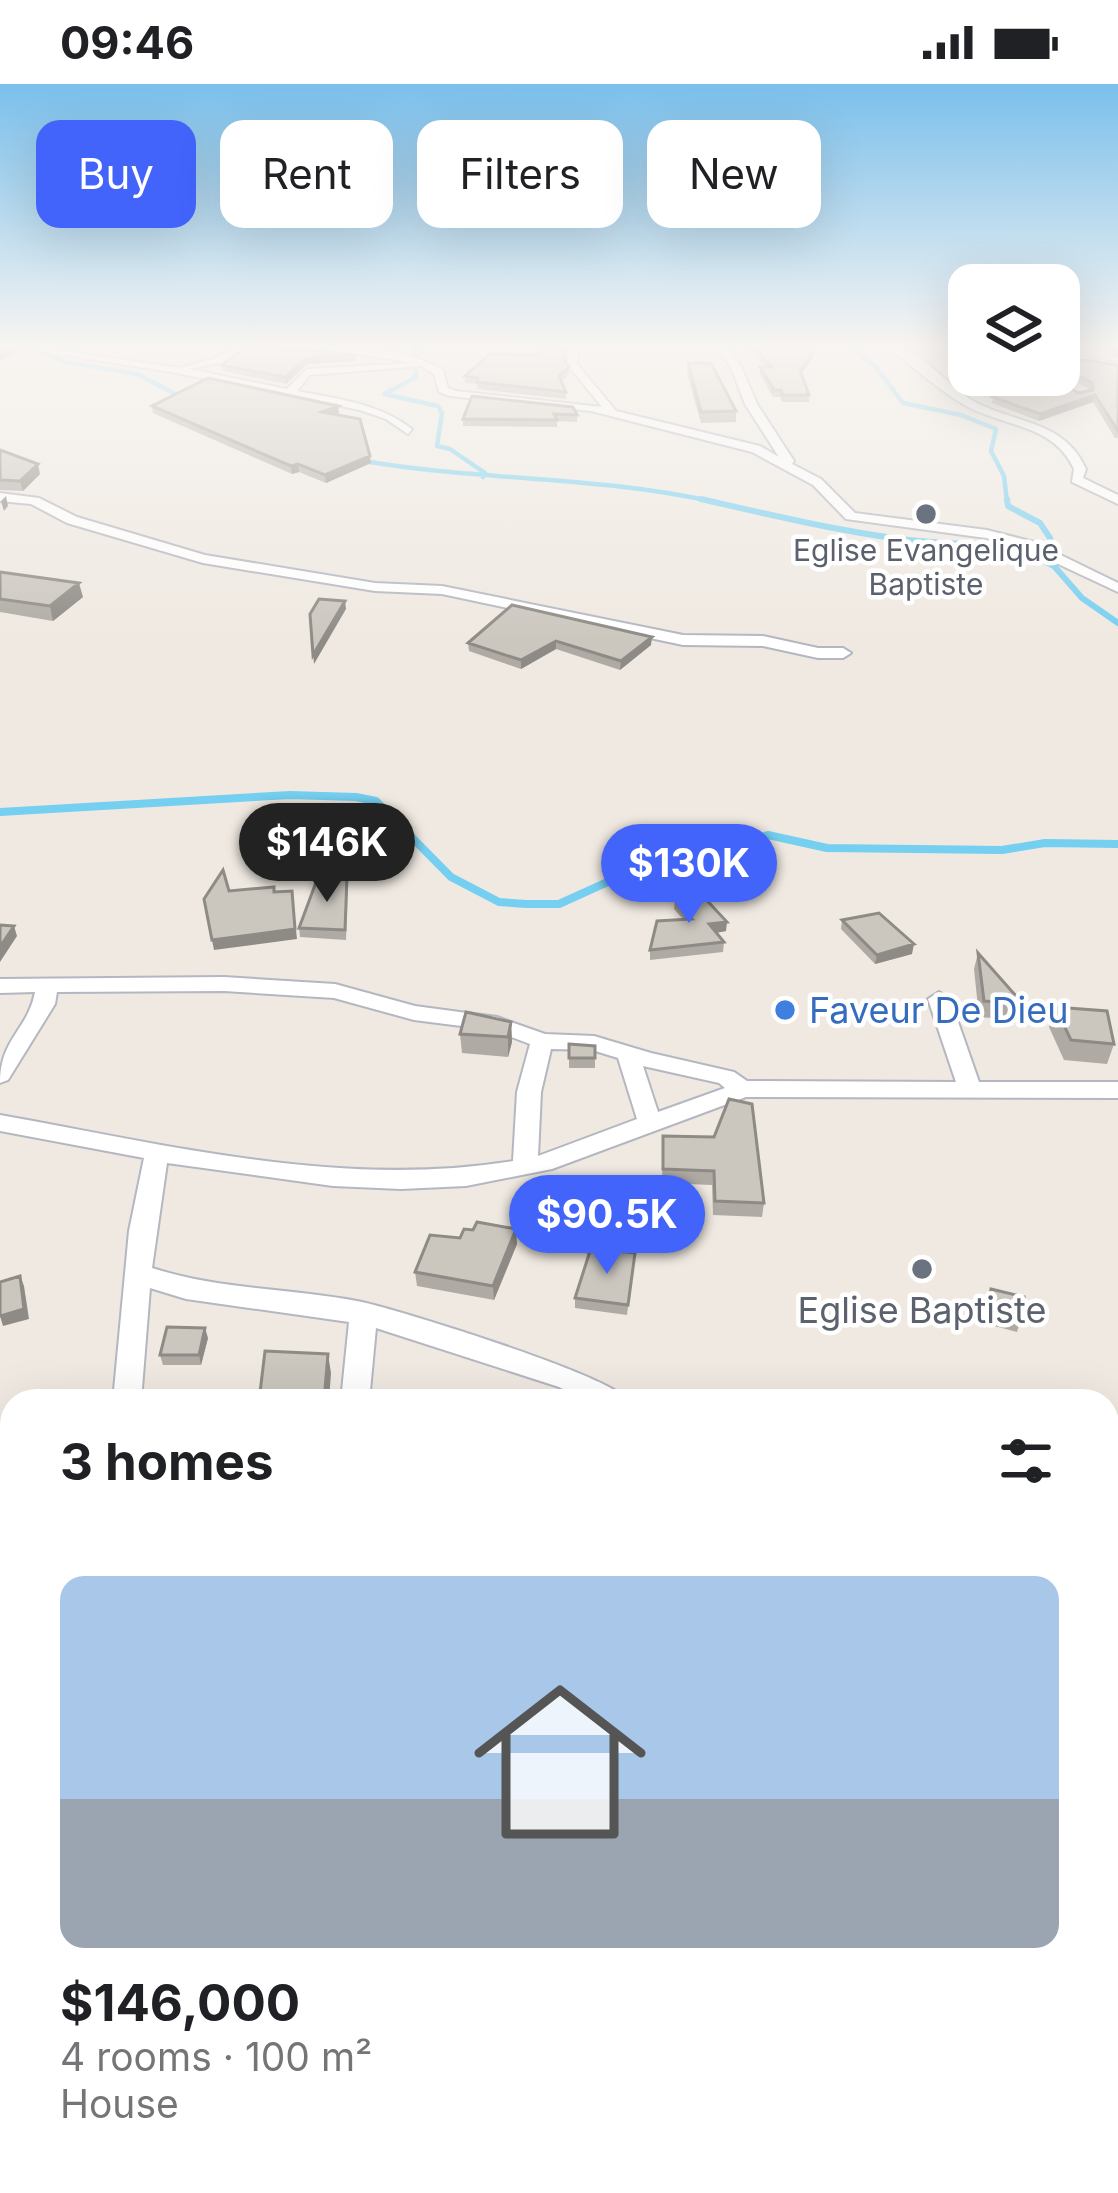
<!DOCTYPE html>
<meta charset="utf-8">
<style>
body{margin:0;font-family:Inter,sans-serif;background:#f6f6f6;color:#202124;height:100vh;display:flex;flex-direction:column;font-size:45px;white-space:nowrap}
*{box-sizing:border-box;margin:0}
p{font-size:39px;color:#757577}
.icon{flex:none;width:66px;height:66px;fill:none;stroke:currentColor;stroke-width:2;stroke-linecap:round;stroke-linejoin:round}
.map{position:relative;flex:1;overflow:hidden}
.details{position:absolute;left:0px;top:1305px;width:1119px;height:804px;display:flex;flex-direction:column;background:#fff;border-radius:36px 36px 0 0;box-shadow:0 12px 48px #0002}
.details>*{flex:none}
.top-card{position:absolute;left:36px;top:36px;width:1047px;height:108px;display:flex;gap:24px}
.buttons{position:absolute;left:948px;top:180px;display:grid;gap:24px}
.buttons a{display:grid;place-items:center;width:132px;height:132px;border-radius:24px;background:#fff;box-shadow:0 12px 48px #0002;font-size:60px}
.price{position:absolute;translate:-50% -102px;padding:0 27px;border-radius:42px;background:#4264fb;color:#fff;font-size:39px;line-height:78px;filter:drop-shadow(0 3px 6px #0008)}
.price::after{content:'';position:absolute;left:50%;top:72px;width:36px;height:27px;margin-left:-18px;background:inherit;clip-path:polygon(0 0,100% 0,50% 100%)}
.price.active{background:#222;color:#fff}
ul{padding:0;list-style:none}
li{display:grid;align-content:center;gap:24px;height:636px;padding:0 60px}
li span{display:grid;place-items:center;height:372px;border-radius:24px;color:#555}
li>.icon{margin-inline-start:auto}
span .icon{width:216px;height:216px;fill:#fffc;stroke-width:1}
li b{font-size:51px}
h2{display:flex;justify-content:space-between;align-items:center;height:144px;padding:0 60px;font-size:51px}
.tag{padding:0 42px;border-radius:24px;background:#fff;box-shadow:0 12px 48px #0002;font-size:42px;line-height:108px}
.tag.active{background:#4264fb;color:#fff}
.status{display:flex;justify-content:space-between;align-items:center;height:84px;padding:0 60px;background:#fff;direction:ltr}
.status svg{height:33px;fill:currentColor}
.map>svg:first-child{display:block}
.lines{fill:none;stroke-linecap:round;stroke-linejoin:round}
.stream-far2{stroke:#75cff0;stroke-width:4.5}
.stream-far1{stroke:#75cff0;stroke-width:6}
.stream{stroke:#75cff0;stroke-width:8}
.minor-casing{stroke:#b4b7c1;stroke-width:4}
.minor{fill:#fff;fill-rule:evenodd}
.wall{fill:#afaba4}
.shaded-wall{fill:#8e8b86}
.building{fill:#cbc7bf;stroke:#8e8b86;stroke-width:3}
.worship-dot{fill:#6b7280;stroke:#fff;stroke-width:4.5}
.shop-dot{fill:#3f7fe0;stroke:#fff;stroke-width:4.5}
.labels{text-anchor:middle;stroke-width:9;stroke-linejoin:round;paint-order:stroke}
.far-worship-label{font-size:30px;fill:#5b616d;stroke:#fff}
.shop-label{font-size:36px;fill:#366cbe;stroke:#fff;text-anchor:start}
.worship-label{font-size:36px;fill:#5b616d;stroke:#fff}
</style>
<div class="status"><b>09:46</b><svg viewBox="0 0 49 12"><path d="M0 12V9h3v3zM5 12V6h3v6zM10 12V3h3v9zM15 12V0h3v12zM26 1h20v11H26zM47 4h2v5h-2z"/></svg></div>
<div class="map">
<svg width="1118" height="2109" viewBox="0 0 1118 2109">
<rect width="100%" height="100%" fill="#efe9e1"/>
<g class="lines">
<path class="stream-far2" d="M 27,262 L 66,278 L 137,290 L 185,315
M 415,262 L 416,293 L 384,310 L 438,322 L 442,329 L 437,362 L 450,365 L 485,389 L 483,393
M 850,262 L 876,283 L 903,319 L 961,331 L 996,345 L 991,367 L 1004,392 L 1007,418
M 364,377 C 481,397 599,392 714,418"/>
<path class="stream-far1" d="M 701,415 C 767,430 833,446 901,455 C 952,462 1007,456 1054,482
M 1007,415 L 1008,422 L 1040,439 L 1050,454 L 1054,482 L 1082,514 L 1118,539"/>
<path class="stream" d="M 0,728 L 290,711 L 356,713 L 376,717 L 451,793 L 499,818 L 526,820 L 559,820 L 634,786 L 768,751 L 827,764 L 1002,766 L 1045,759 L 1118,760"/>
<defs>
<path id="minor" d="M 7,262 L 29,262 L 180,284 L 216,274 L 238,262 L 249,262 L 223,278 L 189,285 L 287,305 L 307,285 L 413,279 L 309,262 C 354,260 402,263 443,286 L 448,304 L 456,307 L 602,323 L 567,280 L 569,262 L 579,262 L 577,280 L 616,327 L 760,362 L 779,373 L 745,320 L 730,281 L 713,262 L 723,262 L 740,280 L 757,320 L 794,377 L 792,380 L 821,395 L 855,429 L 987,446 L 1034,458 L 1118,499 L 1118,508 L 1024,464 L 986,454 L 846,435 L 813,401 L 752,368 L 591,327 L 450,312 L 439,308 L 434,290 L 421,282 L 310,291 L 297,307 C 338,315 378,319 412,345 L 408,350 L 386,335 L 360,326 L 171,288 Z
M 887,262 C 919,260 947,303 975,318 C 1016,340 1064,336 1086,385 L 1083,394 L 1118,411 L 1118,420 L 1072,398 L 1074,385 C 1054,339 1001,343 963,320 C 936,304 911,281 887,262 Z
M 1059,268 L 1118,279 L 1118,285 L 1059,274 Z
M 0,409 L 39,414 L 77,433 L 205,471 L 375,499 L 442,502 L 683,551 L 763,552 L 818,564 L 843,564 L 851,569 L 843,574 L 818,574 L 763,562 L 683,561 L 442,510 L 375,507 L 203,479 L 67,439 L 31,420 L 0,417 Z
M 224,893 L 335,900 L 415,922 L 497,933 L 545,950 L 594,952 L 651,969 L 734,988 L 747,997 L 956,998 L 928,915 L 939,908 L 950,915 L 979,998 L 1118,998 L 1118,1014 L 746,1013 L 552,1085 L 466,1102 L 401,1105 L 333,1102 L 167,1079 L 152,1184 C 220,1206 292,1204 362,1218 C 399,1226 616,1293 628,1317 L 587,1317 L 559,1303 L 376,1244 L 369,1317 L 341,1317 L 349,1238 L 186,1215 L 150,1204 L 141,1317 L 113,1317 L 129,1147 L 144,1074 L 0,1047 L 0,1031 C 169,1061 341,1105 513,1077 L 517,1008 L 530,960 L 493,946 L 414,936 L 334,914 L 224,907 L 57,908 L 55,920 L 8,996 L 0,999 C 0,954 28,946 35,908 L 0,909 L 0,895 ZM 551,965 L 592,966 L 618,974 L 637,1035 L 538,1072 L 541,1008 ZM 643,982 L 719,999 L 725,1004 L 658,1028 Z
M 12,1611 L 12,1649 L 0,1654 L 0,1616 Z
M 1107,1641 L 1118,1645 L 1118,1689 L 1107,1685 Z
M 0,1792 L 12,1797 L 12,1836 L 0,1831 Z
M 1107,1967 L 1118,1967 L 1118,2007 L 1107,2007 Z
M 32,2097 L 77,2097 L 72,2109 L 27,2109 Z
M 470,2097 L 523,2097 L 528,2109 L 475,2109 Z"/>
</defs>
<use href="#minor" class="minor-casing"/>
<use href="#minor" class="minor"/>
</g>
<path class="wall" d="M 746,262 L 807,262 L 812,275 L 801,290 L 809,311 L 809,318 L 782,318 L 780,313 L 773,313 L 760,290 L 760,283 L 765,283 Z
M 1099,262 L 1118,262 L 1118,274 Z
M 355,271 L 356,277 L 307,280 L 286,300 L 223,287 L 222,281 Z
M 563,274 L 569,283 L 569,290 L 562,297 L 566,308 L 566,315 L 477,305 L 477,300 L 465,299 L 465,292 Z
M 1059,274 L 1118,281 L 1118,354 L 1115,354 L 1093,318 L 1039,337 L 992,319 L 993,313 L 1003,309 L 962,296 L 963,290 L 1078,309 L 1090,306 L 1059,287 Z
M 688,279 L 736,327 L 736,338 L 701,339 L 687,290 Z
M 472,312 L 577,331 L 577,338 L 557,337 L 557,343 L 463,342 L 463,335 Z
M 152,322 L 338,322 L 339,329 L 335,331 L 371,379 L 326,399 L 299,388 L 292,390 L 153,329 Z
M 0,366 L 40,390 L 23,407 L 0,406 Z
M 0,488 L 83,513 L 53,537 L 0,528 Z
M 512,521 L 651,561 L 620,586 L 556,565 L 521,585 L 469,567 L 468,559 Z
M 348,801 L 346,856 L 300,853 L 299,844 Z
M 675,816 L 726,847 L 716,849 L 724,858 L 723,868 L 650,876 L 650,866 L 683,835 L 674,825 Z
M 842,836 L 912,870 L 875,880 L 841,845 Z
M 978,869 L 1023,920 L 1018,936 L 979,933 L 974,885 Z
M 1055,923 L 1114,960 L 1107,980 L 1064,976 L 1049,943 Z
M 511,938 L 512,958 L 508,973 L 462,969 L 460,950 Z
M 569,960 L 595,962 L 595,984 L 569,984 Z
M 663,1052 L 764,1119 L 762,1133 L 713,1131 L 712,1101 L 662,1099 Z
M 603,1117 L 603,1137 L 593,1165 L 635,1169 L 627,1231 L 575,1224 L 575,1214 L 590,1170 L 532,1158 L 531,1138 Z
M 517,1160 L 494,1216 L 417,1202 L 415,1188 Z
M 991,1205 L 1020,1238 L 1017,1248 L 983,1239 Z
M 208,1254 L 201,1281 L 163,1281 L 160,1271 Z
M 549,2097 L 584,2097 L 577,2109 L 560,2109 L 549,2100 Z
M 662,2097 L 709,2097 L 704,2109 L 680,2109 Z"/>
<path class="shaded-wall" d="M 19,262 L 20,269 L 0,276 L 0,269 Z
M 813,269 L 812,275 L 799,293 L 800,286 Z
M 355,271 L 356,277 L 307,280 L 286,300 L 285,293 L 306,274 Z
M 1095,311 L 1093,318 L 1039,337 L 1040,330 Z
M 338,322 L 339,329 L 323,335 L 322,328 Z
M 370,372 L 371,379 L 326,399 L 325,391 Z
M 38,380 L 40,390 L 23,407 L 20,397 Z
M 298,380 L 299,388 L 292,390 L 291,382 Z
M 6,412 L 8,422 L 4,427 L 1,417 Z
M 79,499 L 83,513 L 53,537 L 50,522 Z
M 345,517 L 346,525 L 314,580 L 313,571 Z
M 652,553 L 651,561 L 620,586 L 621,577 Z
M 556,557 L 556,565 L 521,585 L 521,576 Z
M 292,807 L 297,855 L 214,866 L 212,856 Z
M 727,838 L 726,847 L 709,850 L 709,840 Z
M 14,842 L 17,852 L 0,878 L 0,863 Z
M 914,860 L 912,870 L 875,880 L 877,871 Z
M 511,938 L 512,958 L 508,973 L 508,953 Z
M 603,1117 L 603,1137 L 591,1170 L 591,1151 Z
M 516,1145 L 517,1160 L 494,1216 L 493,1202 Z
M 20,1192 L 24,1202 L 29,1235 L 3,1242 L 0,1232 Z
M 205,1244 L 208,1254 L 201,1281 L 199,1271 Z
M 328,1270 L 331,1289 L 329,1317 L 324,1317 Z"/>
<path class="building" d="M 0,262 L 19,262 L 0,269 Z
M 246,262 L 355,271 L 306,274 L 285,293 L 222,281 Z
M 539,262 L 564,262 L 563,273 L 569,283 L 559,292 L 566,308 L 477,298 L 478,294 L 465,292 L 490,270 L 538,271 Z
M 753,262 L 807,262 L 813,269 L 800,286 L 809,311 L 783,311 L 781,306 L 774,306 L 760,283 L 772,283 Z
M 1065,273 L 1118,281 L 1118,347 L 1095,311 L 1040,330 L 993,313 L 1014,306 L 963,290 L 1051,291 L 1078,309 L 1093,306 L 1092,299 L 1059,281 L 1059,274 Z
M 688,279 L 711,279 L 736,327 L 701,328 Z
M 208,294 L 338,322 L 322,328 L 360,335 L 370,372 L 325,391 L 298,380 L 291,382 L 152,322 Z
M 472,312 L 573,323 L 577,331 L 554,330 L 557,336 L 463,335 Z
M 0,366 L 38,380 L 20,397 L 0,396 Z
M 0,488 L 79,499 L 50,522 L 0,515 Z
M 319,515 L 345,517 L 313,571 L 310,530 Z
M 512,521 L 652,553 L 621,577 L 556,557 L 521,576 L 468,559 Z
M 223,786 L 229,807 L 274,803 L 274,808 L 292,807 L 295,845 L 212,856 L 204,815 Z
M 347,792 L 345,846 L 299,844 L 318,793 Z
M 700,809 L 727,838 L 709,840 L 724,858 L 650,866 L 657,837 L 692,835 L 675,816 Z
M 879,829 L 914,860 L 877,871 L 842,836 Z
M 0,841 L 14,842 L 0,863 Z
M 978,869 L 1023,920 L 984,917 Z
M 1055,923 L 1107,927 L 1114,960 L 1071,956 Z
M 466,928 L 511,938 L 508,953 L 460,950 Z
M 569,960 L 595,962 L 595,974 L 569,974 Z
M 729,1015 L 752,1020 L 764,1119 L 715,1117 L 714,1087 L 663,1085 L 663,1052 L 714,1053 Z
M 552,1107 L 580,1117 L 603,1117 L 591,1151 L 531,1138 L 544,1109 Z
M 477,1138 L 516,1145 L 493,1202 L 415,1188 L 430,1151 L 460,1154 L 464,1145 L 473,1146 Z
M 591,1164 L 635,1169 L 628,1221 L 575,1214 Z
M 20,1192 L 24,1225 L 0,1232 L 0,1198 Z
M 991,1205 L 1024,1213 L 1020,1238 L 987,1229 Z
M 167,1243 L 205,1244 L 199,1271 L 160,1271 Z
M 265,1267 L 328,1270 L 324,1317 L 259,1317 Z
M 551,2097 L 582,2097 L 575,2109 L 566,2109 Z
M 671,2097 L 709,2097 L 704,2109 L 688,2109 Z"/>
<linearGradient id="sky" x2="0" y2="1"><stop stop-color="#7abfeb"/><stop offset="0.47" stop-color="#f8f5f2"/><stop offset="1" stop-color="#f8f5f2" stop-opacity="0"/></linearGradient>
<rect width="1118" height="557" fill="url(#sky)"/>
<g class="worship-dot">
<circle cx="926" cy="430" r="12"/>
<circle cx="922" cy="1185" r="12"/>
</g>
<circle class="shop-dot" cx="785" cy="926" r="12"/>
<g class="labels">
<g class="far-worship-label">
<text x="926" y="477">Eglise Evangelique<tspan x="926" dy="34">Baptiste</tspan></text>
</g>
<g class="shop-label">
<text x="809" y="939">Faveur De Dieu</text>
</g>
<g class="worship-label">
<text x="922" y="1239">Eglise Baptiste</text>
</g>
</g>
</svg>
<div class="buttons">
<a><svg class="icon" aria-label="layers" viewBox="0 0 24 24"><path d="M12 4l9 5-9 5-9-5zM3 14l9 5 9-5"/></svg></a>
</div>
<b class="price active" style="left:327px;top:821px">$146K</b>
<b class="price" style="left:689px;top:842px">$130K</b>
<b class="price" style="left:607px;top:1193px">$90.5K</b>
<div class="top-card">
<a class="tag active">Buy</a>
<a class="tag">Rent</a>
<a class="tag">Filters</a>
<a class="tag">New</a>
</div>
<section class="details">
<h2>3 homes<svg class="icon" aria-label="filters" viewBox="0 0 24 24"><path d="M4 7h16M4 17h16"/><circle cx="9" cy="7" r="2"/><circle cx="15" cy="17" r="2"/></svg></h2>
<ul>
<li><span style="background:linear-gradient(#a9c7e8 60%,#9aa5b1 0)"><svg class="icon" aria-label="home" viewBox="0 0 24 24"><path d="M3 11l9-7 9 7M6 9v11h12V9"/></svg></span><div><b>$146,000</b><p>4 rooms · 100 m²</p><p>House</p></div></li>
</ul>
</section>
</div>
